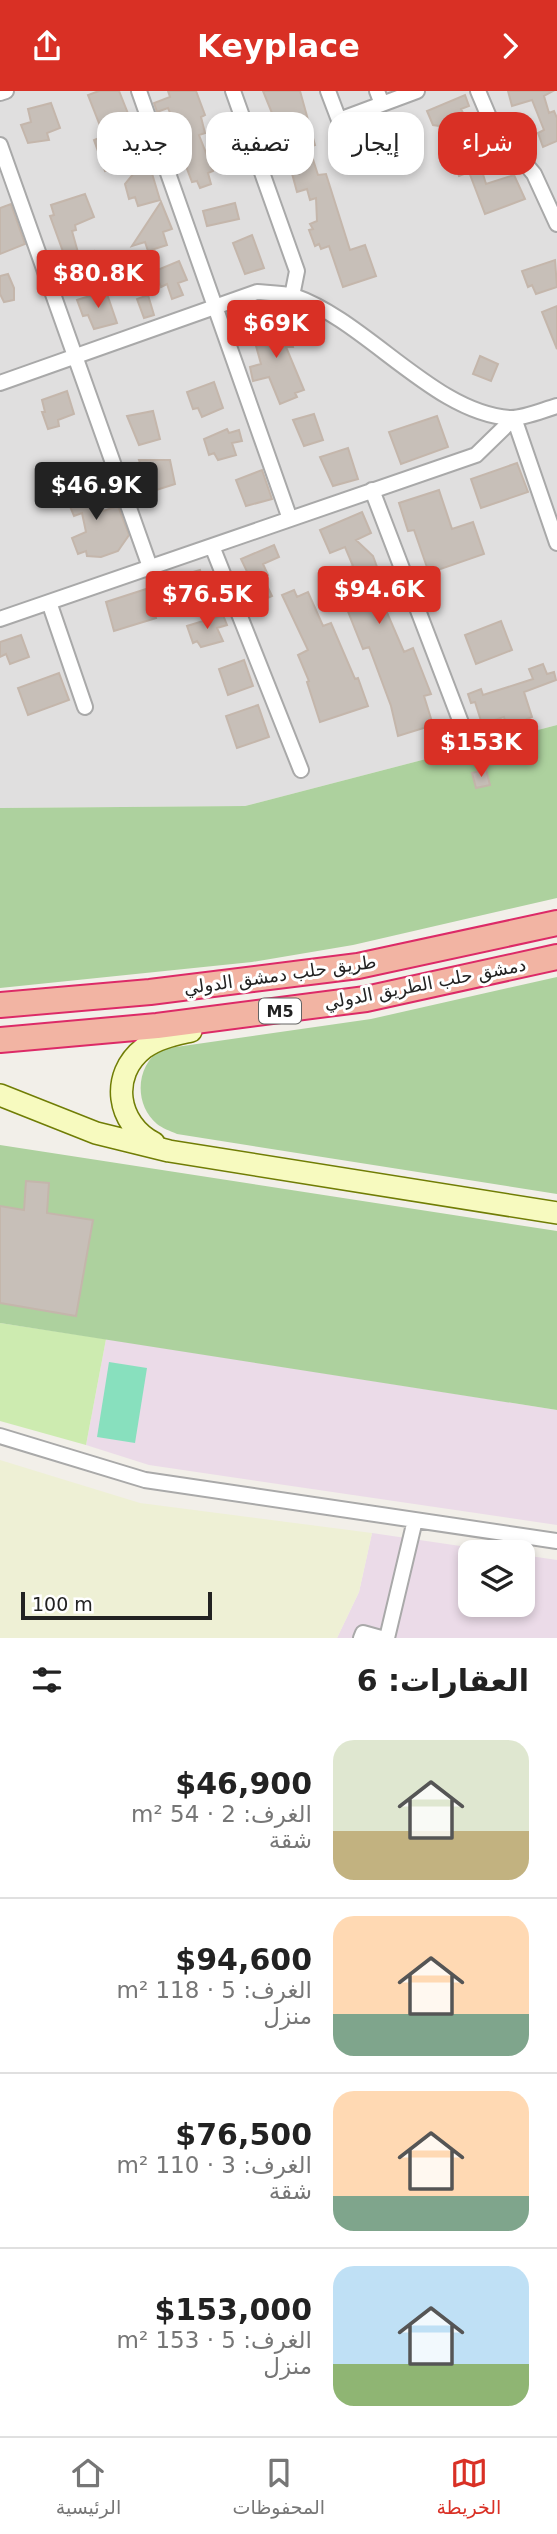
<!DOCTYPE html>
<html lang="ar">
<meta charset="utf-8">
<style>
body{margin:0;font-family:"DejaVu Sans","Noto Sans Arabic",sans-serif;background:#f6f6f6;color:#222;direction:rtl;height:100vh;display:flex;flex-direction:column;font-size:26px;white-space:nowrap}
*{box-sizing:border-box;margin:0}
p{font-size:23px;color:#767676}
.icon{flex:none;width:38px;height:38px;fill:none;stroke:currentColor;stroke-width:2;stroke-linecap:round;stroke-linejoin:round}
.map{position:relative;height:1547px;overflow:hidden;direction:ltr}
.panel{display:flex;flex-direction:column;background:#fff;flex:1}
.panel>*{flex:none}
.hud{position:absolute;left:21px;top:21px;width:516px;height:63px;direction:rtl;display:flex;gap:14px}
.buttons{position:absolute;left:458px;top:1449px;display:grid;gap:14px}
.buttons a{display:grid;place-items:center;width:77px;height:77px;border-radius:14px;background:#fff;box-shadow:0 4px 10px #0003;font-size:35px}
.scale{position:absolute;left:21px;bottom:18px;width:191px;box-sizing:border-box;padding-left:7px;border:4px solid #222;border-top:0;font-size:19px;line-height:24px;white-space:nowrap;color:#222;-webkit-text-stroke:5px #fff;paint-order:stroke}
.price{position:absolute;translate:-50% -60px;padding:0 16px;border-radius:7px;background:#d93025;color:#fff;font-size:23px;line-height:46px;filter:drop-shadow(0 2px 4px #0008)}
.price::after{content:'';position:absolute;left:50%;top:42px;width:21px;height:16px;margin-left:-10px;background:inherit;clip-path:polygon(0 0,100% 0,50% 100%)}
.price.on{background:#222;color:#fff}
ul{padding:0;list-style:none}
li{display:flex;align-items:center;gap:21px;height:175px;padding:0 28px}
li+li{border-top:2px solid #e0e0e0}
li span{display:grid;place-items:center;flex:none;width:196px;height:140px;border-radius:21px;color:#555}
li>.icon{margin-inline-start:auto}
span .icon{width:84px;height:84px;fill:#fffc;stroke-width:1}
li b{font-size:30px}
h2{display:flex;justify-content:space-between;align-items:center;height:84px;padding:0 28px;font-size:30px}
.chip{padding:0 24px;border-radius:21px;background:#fff;box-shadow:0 4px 10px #0003;font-size:24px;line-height:63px}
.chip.on{background:#d93025;color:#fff}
header{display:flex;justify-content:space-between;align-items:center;height:91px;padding:0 28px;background:#d93025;color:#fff;font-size:32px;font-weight:600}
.menu{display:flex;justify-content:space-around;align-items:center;height:98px;border-top:2px solid #e0e0e0;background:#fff;font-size:19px;color:#767676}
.menu a{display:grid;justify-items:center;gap:4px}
.menu .on{color:#d93025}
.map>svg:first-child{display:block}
.residential{fill:#e0dfdf}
.industrial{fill:#ebdbe8}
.farmland{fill:#eef0d5}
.grass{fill:#cdebb0}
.forest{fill:#add19e}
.pitch{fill:#88e0be}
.building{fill:#c7bfb8;stroke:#c4b6ab;stroke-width:2}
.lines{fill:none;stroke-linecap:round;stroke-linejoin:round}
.minor-casing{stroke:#a9a9a9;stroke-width:18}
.secondary-casing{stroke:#707d05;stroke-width:24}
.trunk-casing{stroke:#dc2a67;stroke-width:28}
.minor{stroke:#fff;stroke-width:14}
.secondary{stroke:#f7fabf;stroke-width:21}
.trunk{stroke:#f2b4a3;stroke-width:24}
.labels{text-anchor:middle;stroke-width:6;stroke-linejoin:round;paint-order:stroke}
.shield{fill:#fff;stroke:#646464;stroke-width:2}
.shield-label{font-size:16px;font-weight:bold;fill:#222}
.street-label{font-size:18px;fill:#222;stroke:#fff}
</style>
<header><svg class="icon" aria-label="forward" viewBox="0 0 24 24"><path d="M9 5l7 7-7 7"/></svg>Keyplace<svg class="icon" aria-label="share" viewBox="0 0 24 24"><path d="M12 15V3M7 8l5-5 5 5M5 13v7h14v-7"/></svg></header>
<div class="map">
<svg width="557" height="1547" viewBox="0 0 557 1547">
<rect width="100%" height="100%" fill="#f2efe9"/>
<path class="residential" d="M 0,0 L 557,0 L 557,634 L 245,715 L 0,717 Z"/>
<path class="industrial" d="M 106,1248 L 557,1319 L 557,1434 L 149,1374 L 86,1354 Z
M 372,1442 L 501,1461 L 471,1461 L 471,1514 L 523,1514 L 523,1464 L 557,1469 L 557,1547 L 337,1547 L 359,1501 Z"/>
<path class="farmland" d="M 0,1369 L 140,1412 L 372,1442 L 359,1501 L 337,1547 L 0,1547 Z"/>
<path class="grass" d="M 0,1232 L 106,1248 L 86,1354 L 0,1330 Z"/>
<path class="forest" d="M 557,634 L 557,807 L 353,854 L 252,871 L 0,897 L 0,717 L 245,715 Z
M 557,886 L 557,1103 L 177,1043 C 170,1040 162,1037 157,1033 C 133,1013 136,973 162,958 L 371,928 Z
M 0,1054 L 557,1140 L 557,1319 L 0,1232 Z"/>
<path class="pitch" d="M 109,1271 L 147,1277 L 135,1352 L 97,1346 Z"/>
<path class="building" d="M 99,0 L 119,0 L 133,35 L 138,33 L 147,66 L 105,80 L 94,49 L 104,45 L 88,4 Z
M 168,0 L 196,0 L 205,24 L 201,26 L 205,42 L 199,44 L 213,80 L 208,82 L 211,93 L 200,97 L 197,90 L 192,91 L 184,70 L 176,75 L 172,65 L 186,57 L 168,17 L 157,21 L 154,12 L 170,6 Z
M 263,0 L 300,0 L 315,54 L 309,56 L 318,84 L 326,83 L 350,159 L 365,154 L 376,185 L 343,196 L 329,155 L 321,158 L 319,153 L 315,155 L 309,139 L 313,138 L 310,133 L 317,130 L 316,107 L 310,109 L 307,98 L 297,101 L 287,64 L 281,66 L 271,39 L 258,42 L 255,34 L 274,27 Z
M 508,0 L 553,0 L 544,5 L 549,22 L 554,20 L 557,27 L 557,50 L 543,56 L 538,42 L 544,39 L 532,9 L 512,15 Z
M 465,4 L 469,15 L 461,18 L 467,30 L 442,41 L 439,35 L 433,34 L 427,20 Z
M 51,12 L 60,37 L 47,42 L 49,49 L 28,52 L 21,34 L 31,31 L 28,18 Z
M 475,57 L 486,93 L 514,84 L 525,108 L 485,123 L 469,81 L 459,85 L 456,77 L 451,79 L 446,64 Z
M 147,66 L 160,109 L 138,115 L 135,106 L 129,108 L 125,93 Z
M 85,103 L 94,126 L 75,134 L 76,139 L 72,140 L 79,165 L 94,160 L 100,176 L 73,188 L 50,125 L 54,124 L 51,114 Z
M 161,111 L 172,138 L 163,141 L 167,154 L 148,160 L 145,151 L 132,155 Z
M 235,112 L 239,128 L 207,135 L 203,120 Z
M 11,113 L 25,153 L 0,163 L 0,117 Z
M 252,144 L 264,177 L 245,183 L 233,152 Z
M 555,169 L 557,196 L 536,203 L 532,194 L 528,196 L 522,180 Z
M 179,170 L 187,189 L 178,192 L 183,204 L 172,208 L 167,193 L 161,196 L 155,180 Z
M 8,183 L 14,197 L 14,209 L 4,211 L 0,203 L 0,185 Z
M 106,200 L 117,232 L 94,238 L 88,224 L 83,225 L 77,209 Z
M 148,204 L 154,224 L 144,227 L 137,208 Z
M 557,215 L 557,258 L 542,221 Z
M 286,228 L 293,256 L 286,256 L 304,299 L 295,302 L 297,306 L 280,313 L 269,286 L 253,290 L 250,276 L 261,273 L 251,237 Z
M 480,265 L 498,273 L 491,290 L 473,283 Z
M 214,291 L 223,317 L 202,326 L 198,317 L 193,318 L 187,301 Z
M 67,300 L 74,323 L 58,329 L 59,335 L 48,338 L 42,321 L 45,321 L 42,309 Z
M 153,320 L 160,348 L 139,354 L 127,325 Z
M 314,323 L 323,349 L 304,355 L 293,329 Z
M 437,325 L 448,356 L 401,373 L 389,341 Z
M 227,338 L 229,342 L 239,339 L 242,350 L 232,352 L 236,364 L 218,369 L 214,362 L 209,364 L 204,348 Z
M 348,357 L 358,388 L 333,395 L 320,366 Z
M 139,369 L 170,369 L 175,393 L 150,401 Z
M 517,372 L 528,401 L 481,417 L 471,388 Z
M 262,379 L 272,408 L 246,415 L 236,389 Z
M 94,392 L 103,420 L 118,415 L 129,444 L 118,460 L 101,466 L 87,465 L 86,460 L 78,463 L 72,447 L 86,441 L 82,422 L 74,425 L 62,396 Z
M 439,399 L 452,438 L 473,431 L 484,463 L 429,482 L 414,439 L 408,440 L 399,412 Z
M 362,421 L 371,442 L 356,449 L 373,465 L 391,514 L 385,517 L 404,561 L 413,557 L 431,603 L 424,605 L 433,634 L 398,645 L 391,615 L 369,556 L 363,558 L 333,483 L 353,475 L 345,456 L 330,462 L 320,439 Z
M 274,454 L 279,466 L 263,473 L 268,484 L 263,486 L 272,505 L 261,510 L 241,468 Z
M 200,479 L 210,509 L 191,517 L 189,513 L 181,516 L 169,488 Z
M 146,498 L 156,527 L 114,540 L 106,511 Z
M 294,499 L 297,506 L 308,501 L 323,535 L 331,532 L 355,588 L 358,587 L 368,615 L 320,631 L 307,591 L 309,590 L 298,564 L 308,559 L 282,504 Z
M 223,524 L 227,534 L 217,537 L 223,550 L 201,556 L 197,550 L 193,552 L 187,535 Z
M 501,530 L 512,559 L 476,573 L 465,544 Z
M 21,544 L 29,566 L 10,573 L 6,563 L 0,566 L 0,551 Z
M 244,569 L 253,595 L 228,604 L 219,578 Z
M 543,573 L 547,583 L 554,581 L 556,589 L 524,601 L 532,626 L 507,637 L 504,626 L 482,633 L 475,611 L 471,612 L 468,603 L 481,598 L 483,604 L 533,588 L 529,578 Z
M 59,582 L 69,609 L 28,624 L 18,597 Z
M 258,614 L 269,646 L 237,657 L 226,625 Z
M 486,678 L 490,694 L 476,697 L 472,682 Z
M 26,1090 L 49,1092 L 47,1122 L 93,1129 L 76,1225 L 0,1212 L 0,1115 L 24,1119 Z"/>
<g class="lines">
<defs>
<path id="minor" d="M 139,0 L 290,428
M 233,0 L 297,180 L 292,205
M 328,0 L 339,29 L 382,13 L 377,0
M 478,0 L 492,33 L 534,83 L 557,133
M 0,2 L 6,0
M 382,13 L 417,0
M 0,54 L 150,476
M 0,292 L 257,201 C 269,202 283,202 294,205 C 367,230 435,323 511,327 C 525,327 543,319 557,315
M 372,399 L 468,650
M 212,455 L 301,679
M 49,511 L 85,616
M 0,528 L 476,364 L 514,327 L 557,452
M 0,1345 L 145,1389 L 557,1450
M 361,1547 L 363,1542 L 381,1547
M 387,1547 L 415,1429"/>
<path id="secondary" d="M 0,1004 L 96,1042 L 169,1060 L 557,1122
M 154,1052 C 117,1033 109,984 144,957 C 158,947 174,944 191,940"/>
<path id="trunk" d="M 0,914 L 150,901 L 358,875 L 557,832
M 0,949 L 157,935 L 366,908 L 557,866"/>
</defs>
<use href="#minor" class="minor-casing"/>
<use href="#secondary" class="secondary-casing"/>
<use href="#trunk" class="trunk-casing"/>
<use href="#minor" class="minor"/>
<use href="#secondary" class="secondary"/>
<use href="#trunk" class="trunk"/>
</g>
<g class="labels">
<rect class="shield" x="259" y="907.5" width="42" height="25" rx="5"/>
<g class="shield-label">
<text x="280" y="926">M5</text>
</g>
<g class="street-label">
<text transform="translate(280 884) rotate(-8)" y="6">طريق حلب دمشق الدولي</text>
<text transform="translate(425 893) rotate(-11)" y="6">دمشق حلب الطريق الدولي</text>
</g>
</g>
</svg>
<div class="buttons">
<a><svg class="icon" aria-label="layers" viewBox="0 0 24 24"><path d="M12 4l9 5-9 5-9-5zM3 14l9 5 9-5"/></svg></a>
</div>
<div class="scale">100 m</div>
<b class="price" style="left:98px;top:219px">$80.8K</b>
<b class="price" style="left:276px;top:269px">$69K</b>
<b class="price on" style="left:96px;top:431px">$46.9K</b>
<b class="price" style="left:379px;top:535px">$94.6K</b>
<b class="price" style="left:207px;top:540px">$76.5K</b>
<b class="price" style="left:481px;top:688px">$153K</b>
<div class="hud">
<a class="chip on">شراء</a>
<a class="chip">إيجار</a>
<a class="chip">تصفية</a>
<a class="chip">جديد</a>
</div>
</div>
<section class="panel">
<h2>العقارات: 6<svg class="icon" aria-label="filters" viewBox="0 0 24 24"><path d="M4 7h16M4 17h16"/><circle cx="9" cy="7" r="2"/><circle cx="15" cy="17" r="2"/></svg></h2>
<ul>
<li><span style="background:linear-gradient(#dfe7d0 65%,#c2b280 0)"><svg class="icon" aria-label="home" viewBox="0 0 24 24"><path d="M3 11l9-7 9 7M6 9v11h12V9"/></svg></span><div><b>$46,900</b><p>الغرف: 2 · 54 m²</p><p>شقة</p></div></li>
<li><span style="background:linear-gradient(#ffd9b3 70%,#7fa58c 0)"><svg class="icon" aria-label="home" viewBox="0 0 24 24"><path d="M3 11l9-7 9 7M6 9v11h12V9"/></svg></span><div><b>$94,600</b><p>الغرف: 5 · 118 m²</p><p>منزل</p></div></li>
<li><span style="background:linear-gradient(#ffd9b3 75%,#7fa58c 0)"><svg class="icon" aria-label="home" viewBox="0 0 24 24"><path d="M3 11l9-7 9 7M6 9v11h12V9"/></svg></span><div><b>$76,500</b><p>الغرف: 3 · 110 m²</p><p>شقة</p></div></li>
<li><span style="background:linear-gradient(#bfe0f5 70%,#8fb573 0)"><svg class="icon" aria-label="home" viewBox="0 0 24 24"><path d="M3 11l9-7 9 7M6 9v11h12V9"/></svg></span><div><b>$153,000</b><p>الغرف: 5 · 153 m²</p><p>منزل</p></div></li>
</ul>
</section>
<nav class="menu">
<a class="on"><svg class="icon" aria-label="map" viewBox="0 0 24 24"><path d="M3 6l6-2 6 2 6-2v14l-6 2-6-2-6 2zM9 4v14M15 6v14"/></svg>الخريطة</a>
<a><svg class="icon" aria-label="saved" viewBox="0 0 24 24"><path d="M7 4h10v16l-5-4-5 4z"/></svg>المحفوظات</a>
<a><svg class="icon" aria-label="home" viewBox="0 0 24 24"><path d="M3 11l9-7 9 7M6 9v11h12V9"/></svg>الرئيسية</a>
</nav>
